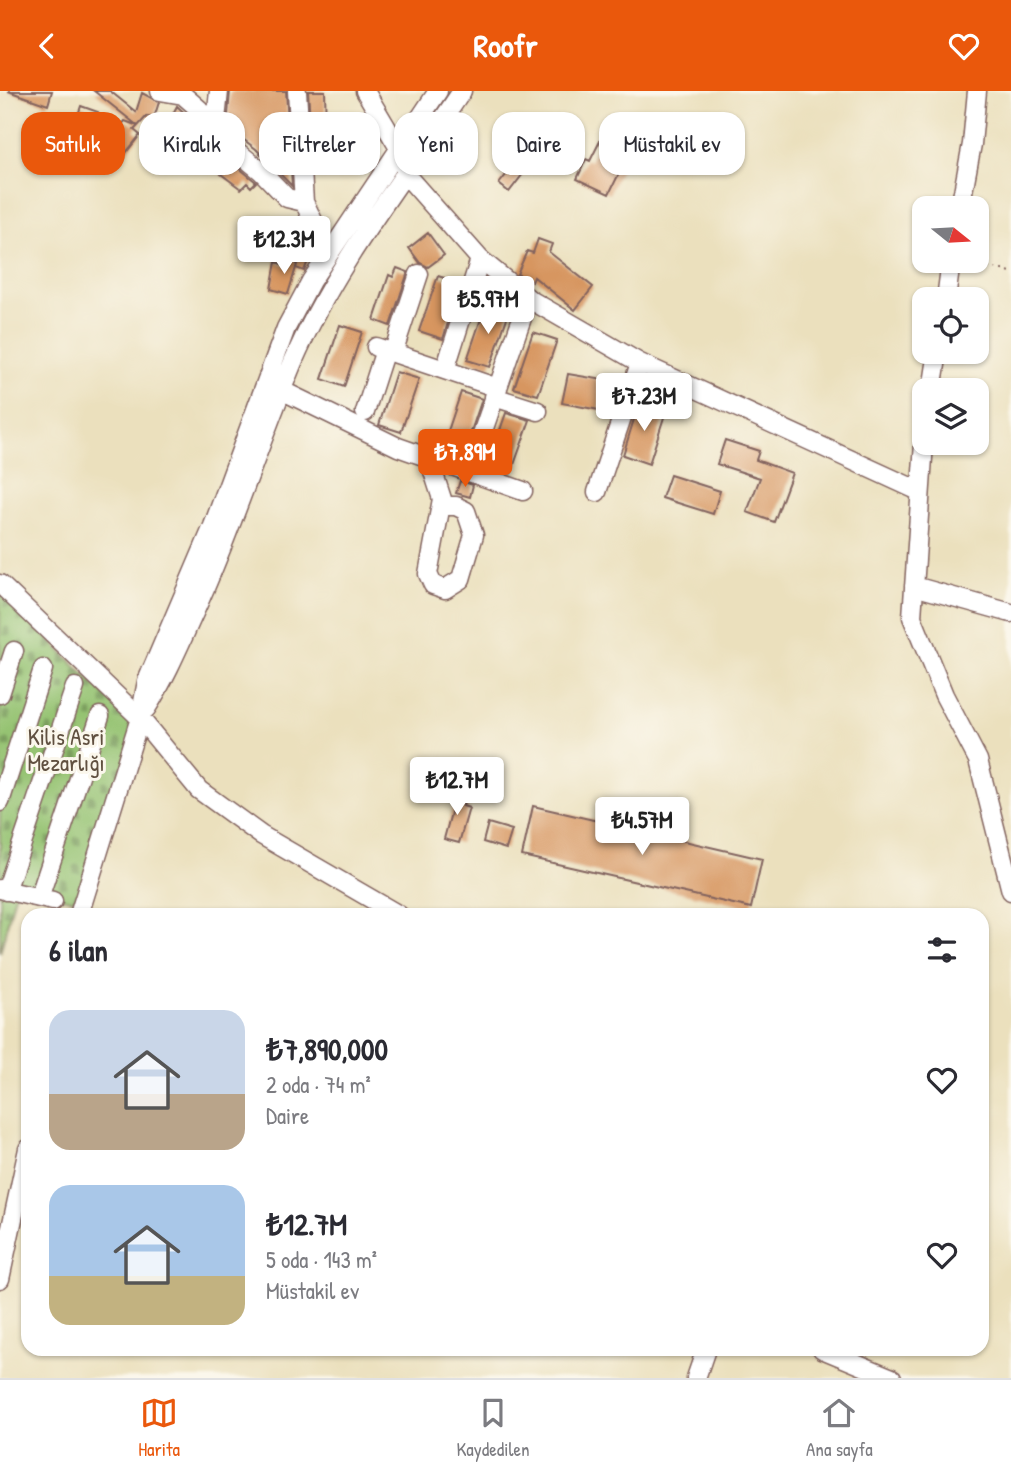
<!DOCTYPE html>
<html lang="tr">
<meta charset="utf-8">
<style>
body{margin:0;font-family:"Patrick Hand",sans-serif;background:#f2f2f3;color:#2b2b33;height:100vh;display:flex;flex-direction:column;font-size:26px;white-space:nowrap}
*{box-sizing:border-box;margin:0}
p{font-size:23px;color:#7c7c81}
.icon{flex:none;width:38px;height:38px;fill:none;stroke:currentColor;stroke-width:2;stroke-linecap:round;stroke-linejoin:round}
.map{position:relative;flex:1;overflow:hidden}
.drawer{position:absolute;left:21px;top:817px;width:968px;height:448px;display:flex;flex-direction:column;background:#fff;border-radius:21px;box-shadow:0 2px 5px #0004}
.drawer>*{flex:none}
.guide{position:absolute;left:21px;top:21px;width:970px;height:63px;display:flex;gap:14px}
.needle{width:46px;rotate:108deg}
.controls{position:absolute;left:912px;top:105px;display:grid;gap:14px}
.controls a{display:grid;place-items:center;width:77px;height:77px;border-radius:14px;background:#fff;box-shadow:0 2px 5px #0004;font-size:35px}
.price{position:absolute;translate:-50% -60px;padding:0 16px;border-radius:7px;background:#fff;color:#222;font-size:23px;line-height:46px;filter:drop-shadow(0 2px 4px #0008)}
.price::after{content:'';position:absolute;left:50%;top:42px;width:21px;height:16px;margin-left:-10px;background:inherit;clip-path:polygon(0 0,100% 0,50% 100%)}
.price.on{background:#ea580c;color:#fff}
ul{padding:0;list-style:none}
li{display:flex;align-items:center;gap:21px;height:175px;padding:0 28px}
li span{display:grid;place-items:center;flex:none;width:196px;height:140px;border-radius:21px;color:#555}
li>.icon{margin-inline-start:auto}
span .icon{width:84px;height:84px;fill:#fffc;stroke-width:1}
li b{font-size:30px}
h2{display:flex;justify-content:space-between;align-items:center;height:84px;padding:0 28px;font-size:30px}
.pill{padding:0 24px;border-radius:21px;background:#fff;box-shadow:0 2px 5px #0004;font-size:24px;line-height:63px}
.pill.on{background:#ea580c;color:#fff}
header{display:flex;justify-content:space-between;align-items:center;height:91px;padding:0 28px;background:#ea580c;color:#fff;font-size:32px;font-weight:700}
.menu{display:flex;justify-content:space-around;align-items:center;height:98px;border-top:2px solid #e1e1e2;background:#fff;font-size:19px;color:#7c7c81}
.menu a{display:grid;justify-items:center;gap:4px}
.menu .on{color:#ea580c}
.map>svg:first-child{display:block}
.cemetery{fill:url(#cemetery-stones);stroke:#70714e;stroke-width:2}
.building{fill:#d79661}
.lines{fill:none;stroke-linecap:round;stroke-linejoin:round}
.minor-casing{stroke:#82635e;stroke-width:21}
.path{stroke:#82635e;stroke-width:2;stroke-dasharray:2 5;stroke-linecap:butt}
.minor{stroke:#fff;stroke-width:18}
.labels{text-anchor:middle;stroke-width:6;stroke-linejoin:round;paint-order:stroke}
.park-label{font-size:23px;fill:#605040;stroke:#fbf7ec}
</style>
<header><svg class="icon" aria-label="back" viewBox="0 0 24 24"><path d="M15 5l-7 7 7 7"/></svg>Roofr<svg class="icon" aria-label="heart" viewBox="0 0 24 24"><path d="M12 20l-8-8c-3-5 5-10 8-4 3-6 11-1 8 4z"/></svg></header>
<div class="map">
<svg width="1011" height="1287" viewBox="0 0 1011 1287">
<defs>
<pattern id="cemetery-stones" width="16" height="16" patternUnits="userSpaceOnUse" patternTransform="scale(1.75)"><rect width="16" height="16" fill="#95c372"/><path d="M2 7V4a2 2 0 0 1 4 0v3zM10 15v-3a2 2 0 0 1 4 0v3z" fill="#7c9e5e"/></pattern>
</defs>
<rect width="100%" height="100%" fill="#fbf7ec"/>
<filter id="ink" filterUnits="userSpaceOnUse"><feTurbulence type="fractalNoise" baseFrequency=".0143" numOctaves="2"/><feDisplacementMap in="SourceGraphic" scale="14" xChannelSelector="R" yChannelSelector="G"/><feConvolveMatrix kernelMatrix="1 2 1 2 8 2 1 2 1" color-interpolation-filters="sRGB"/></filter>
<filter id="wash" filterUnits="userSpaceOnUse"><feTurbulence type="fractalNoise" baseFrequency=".00686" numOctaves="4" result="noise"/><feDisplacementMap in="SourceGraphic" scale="28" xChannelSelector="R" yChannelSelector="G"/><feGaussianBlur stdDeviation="1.57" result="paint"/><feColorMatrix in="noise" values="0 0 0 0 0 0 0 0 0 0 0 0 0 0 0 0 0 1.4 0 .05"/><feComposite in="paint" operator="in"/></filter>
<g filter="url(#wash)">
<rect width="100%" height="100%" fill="#ebe0bd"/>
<path class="cemetery" d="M 0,500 L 141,640 L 86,810 L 16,800 L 0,862 Z"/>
<g id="blocks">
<path class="building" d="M 8,0 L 52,0 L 48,14 Z
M 94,0 L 110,0 L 136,21 L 142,2 L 159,11 L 154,27 L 147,25 L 138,35 Z
M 230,0 L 286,0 L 292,95 L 256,58 L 227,36 Z
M 308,0 L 325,0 L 327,73 L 313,73 Z
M 81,15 L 98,21 L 89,45 L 73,39 Z
M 177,15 L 196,33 L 179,50 L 165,38 Z
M 125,30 L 138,35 L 134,39 L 140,44 L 121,68 L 105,55 Z
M 526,38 L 546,53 L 509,101 L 499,93 L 520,66 L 510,58 Z
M 602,46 L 630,60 L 609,103 L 577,88 L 586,68 L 590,70 Z
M 226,66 L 256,91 L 251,96 L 247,92 L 241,98 L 221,83 L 223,80 L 218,74 Z
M 428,142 L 444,164 L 428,176 L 420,172 L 409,157 Z
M 538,148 L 552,153 L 549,161 L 593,196 L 575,219 L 534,186 L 532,191 L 517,183 L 527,160 L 533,162 Z
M 302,157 L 312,160 L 304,180 L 296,177 Z
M 290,168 L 298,170 L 288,203 L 271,198 L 276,171 L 288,175 Z
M 397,177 L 408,181 L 390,235 L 374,229 L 389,184 L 393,186 Z
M 438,185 L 460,192 L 443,248 L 419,240 Z
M 486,213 L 509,221 L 490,276 L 467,269 Z
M 340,234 L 362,241 L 344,296 L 322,288 Z
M 533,241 L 557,249 L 538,304 L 514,297 Z
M 396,281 L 419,288 L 401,341 L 379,334 Z
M 568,283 L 604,289 L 599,319 L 562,312 Z
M 461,301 L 482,308 L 463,364 L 442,358 Z
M 639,312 L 666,320 L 649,373 L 623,364 Z
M 506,322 L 530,329 L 511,382 L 488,374 Z
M 725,349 L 759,360 L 756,369 L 792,382 L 774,431 L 747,421 L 760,387 L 717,373 Z
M 670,384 L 720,400 L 713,423 L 662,407 Z
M 460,390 L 473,394 L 470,406 L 456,402 Z
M 458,696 L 467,698 L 463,715 L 469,717 L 459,752 L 444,748 Z
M 533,715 L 762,768 L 751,817 L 522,765 Z
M 488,732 L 512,739 L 506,758 L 483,751 Z"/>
</g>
</g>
<g filter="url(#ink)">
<use href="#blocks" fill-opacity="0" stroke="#82635e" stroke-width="2"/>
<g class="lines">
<defs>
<path id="minor" d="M 160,0 L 183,4 L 199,18 L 222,48 L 261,80 L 287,107 L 304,111
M 297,0 L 304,111 L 329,163
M 365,0 L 400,59 L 406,84 L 480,168 L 529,208 L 640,272 L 919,400
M 215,39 L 219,0
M 960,117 L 972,53 L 977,0
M 946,208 L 951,170
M 376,256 L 498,297
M 393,262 L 419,183
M 445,279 L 480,168
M 932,299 L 938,261
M 283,300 L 398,356 L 523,400
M 494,306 L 538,320
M 365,321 L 385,259
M 924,352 L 912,526 L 944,604 L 978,669 L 1011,800
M 429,368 L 442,408 L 428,483 L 433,494 L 445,498 L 461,488 L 474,444 L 466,420 L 456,415 L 442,415
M 473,369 L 524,221
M 597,401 L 640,272
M 0,493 L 140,627 L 199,699 L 261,744 L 399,824
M 914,495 L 1011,522
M 0,603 L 14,560
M 146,618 C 163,591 176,562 189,533 C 229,447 257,358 293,271 C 335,173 404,88 462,0
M 0,711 L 43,578
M 0,798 L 53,810
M 6,800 L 75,596
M 39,807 L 100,625
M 79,824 L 140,627 L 147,590 L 213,435 L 286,237 L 311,190 L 438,0
M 0,1188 L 28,1058
M 822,1258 L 892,1287
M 696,1287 L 706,1258"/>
</defs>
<use href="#minor" class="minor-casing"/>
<path class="path" d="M 967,171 L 1011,181"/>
<use href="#minor" class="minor"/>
</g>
</g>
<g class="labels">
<g class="park-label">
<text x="66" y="654">Kilis Asri<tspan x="66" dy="26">Mezarlığı</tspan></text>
</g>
</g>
</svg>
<div class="controls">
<a><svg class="needle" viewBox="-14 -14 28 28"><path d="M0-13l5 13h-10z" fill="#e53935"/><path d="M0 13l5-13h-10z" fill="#7c7c81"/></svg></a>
<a><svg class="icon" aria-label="locate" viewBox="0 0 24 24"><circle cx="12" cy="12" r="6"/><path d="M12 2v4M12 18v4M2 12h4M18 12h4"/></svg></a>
<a><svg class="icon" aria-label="layers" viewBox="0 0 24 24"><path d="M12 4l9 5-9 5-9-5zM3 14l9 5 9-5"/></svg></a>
</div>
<b class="price" style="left:284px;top:185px">₺12.3M</b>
<b class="price" style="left:488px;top:245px">₺5.97M</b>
<b class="price" style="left:644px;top:342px">₺7.23M</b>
<b class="price on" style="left:465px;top:398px">₺7.89M</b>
<b class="price" style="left:457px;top:726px">₺12.7M</b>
<b class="price" style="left:642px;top:766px">₺4.57M</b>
<div class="guide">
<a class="pill on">Satılık</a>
<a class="pill">Kiralık</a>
<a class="pill">Filtreler</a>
<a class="pill">Yeni</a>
<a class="pill">Daire</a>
<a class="pill">Müstakil ev</a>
</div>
<section class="drawer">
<h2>6 ilan<svg class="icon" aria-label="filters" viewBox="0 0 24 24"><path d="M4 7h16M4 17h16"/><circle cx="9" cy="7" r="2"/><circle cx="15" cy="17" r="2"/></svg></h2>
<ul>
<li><span style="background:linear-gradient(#c9d6e8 60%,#b9a48a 0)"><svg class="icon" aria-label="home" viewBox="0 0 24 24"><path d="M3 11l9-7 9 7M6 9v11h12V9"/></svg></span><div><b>₺7,890,000</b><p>2 oda · 74 m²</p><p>Daire</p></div><svg class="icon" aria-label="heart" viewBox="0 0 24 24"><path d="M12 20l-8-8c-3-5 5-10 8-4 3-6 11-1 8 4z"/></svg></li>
<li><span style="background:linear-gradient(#a9c7e8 65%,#c2b280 0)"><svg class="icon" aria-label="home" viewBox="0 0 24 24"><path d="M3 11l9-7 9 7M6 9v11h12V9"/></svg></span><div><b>₺12.7M</b><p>5 oda · 143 m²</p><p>Müstakil ev</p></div><svg class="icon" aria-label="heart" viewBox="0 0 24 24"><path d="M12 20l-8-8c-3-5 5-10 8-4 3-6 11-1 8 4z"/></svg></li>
</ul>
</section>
</div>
<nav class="menu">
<a class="on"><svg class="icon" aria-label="map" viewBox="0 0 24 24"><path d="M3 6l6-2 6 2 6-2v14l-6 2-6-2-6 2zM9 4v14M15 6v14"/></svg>Harita</a>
<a><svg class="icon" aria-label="saved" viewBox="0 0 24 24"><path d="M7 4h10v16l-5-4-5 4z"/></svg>Kaydedilen</a>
<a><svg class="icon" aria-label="home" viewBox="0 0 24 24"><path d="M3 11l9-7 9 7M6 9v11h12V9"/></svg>Ana sayfa</a>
</nav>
